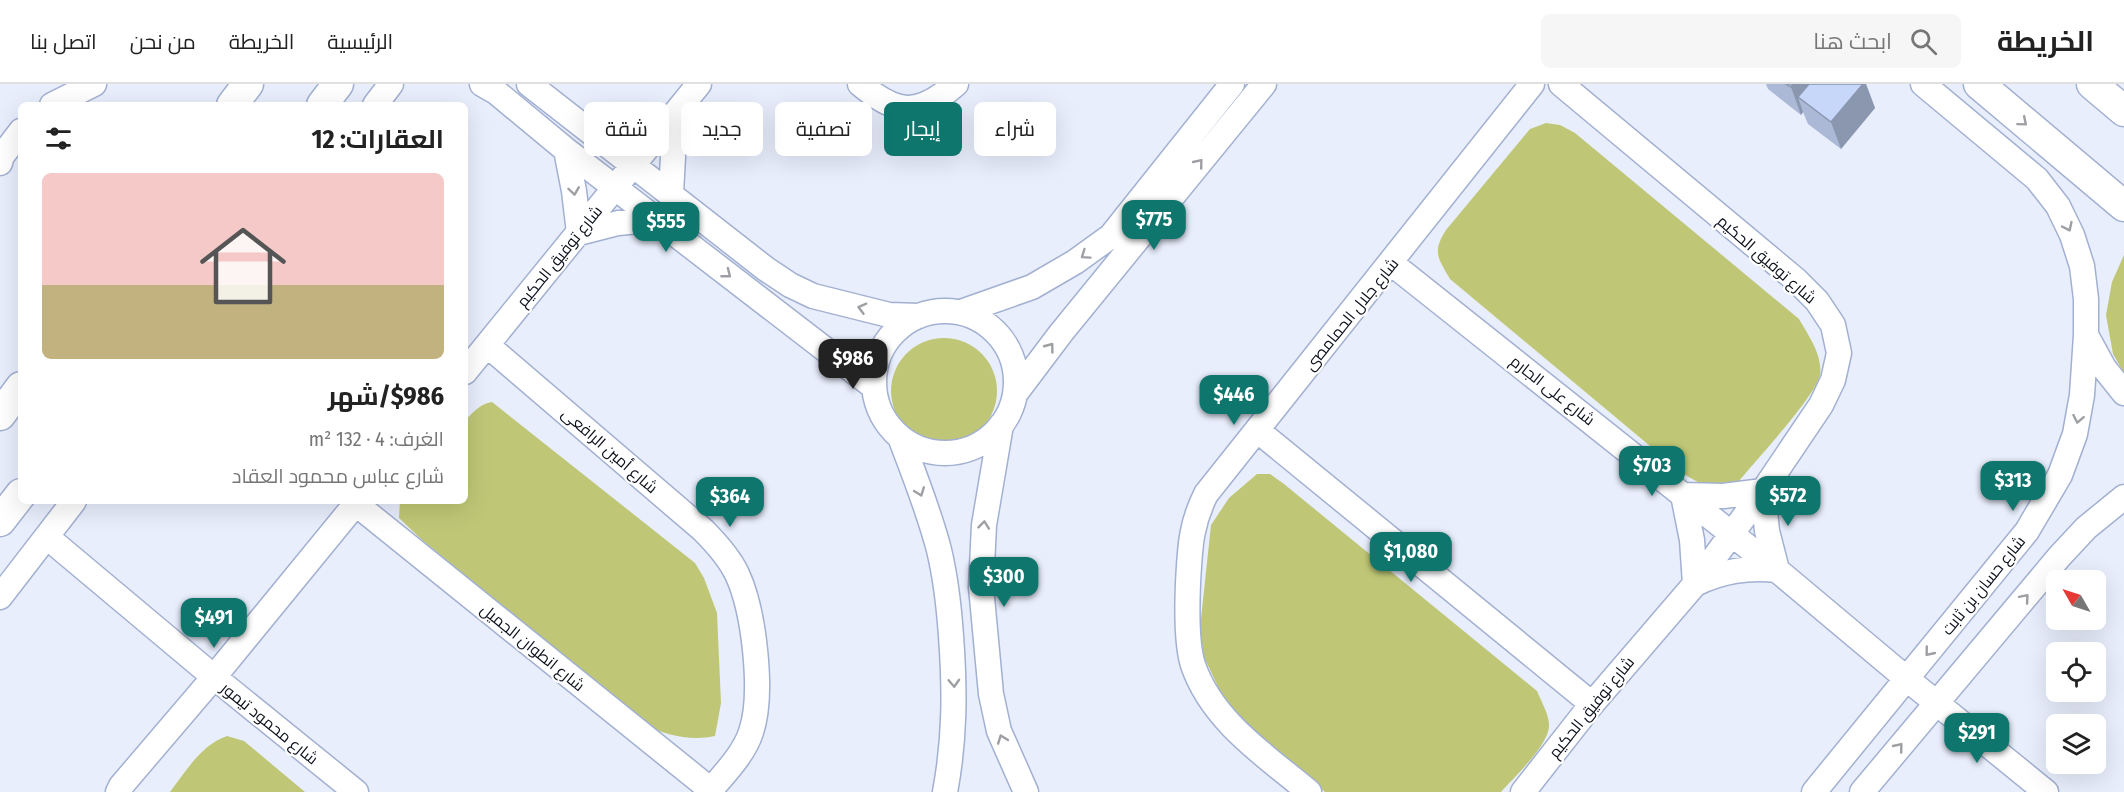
<!DOCTYPE html>
<html lang="ar">
<meta charset="utf-8">
<style>
body{margin:0;font-family:"Fira Sans Condensed",Cairo,sans-serif;background:#f6f6f6;color:#222;direction:rtl;height:100vh;display:flex;flex-direction:column;font-size:22px;white-space:nowrap}
*{box-sizing:border-box;margin:0}
p{font-size:20px;color:#767676}
.icon{flex:none;width:33px;height:33px;fill:none;stroke:currentColor;stroke-width:2;stroke-linecap:round;stroke-linejoin:round}
.map{position:relative;flex:1;overflow:hidden;direction:ltr}
.sheet{position:absolute;left:18px;top:18px;width:450px;height:402px;display:flex;flex-direction:column;background:#fff;border-radius:9px;box-shadow:0 6px 24px #0002;direction:rtl}
.sheet>*{flex:none}
.hud{position:absolute;left:486px;top:18px;width:570px;height:54px;direction:rtl;display:flex;gap:12px}
.needle{width:39px;rotate:309deg}
.controls{position:absolute;left:2046px;top:486px;display:grid;gap:12px}
.controls a{display:grid;place-items:center;width:60px;height:60px;border-radius:9px;background:#fff;box-shadow:0 6px 24px #0002;font-size:30px}
.price{position:absolute;translate:-50% -51px;padding:0 14px;border-radius:12px;background:#0f766e;color:#fff;font-size:20px;line-height:39px;filter:drop-shadow(0 2px 3px #0008)}
.price::after{content:'';position:absolute;left:50%;top:36px;width:18px;height:14px;margin-left:-9px;background:inherit;clip-path:polygon(0 0,100% 0,50% 100%)}
.price.on{background:#222;color:#fff}
ul{padding:0;list-style:none}
li{display:grid;align-content:center;gap:12px;height:318px;padding:0 24px}
li+li{border-top:2px solid #e0e0e0}
li span{display:grid;place-items:center;height:186px;border-radius:9px;color:#555}
li>.icon{margin-inline-start:auto}
span .icon{width:108px;height:108px;fill:#fffc;stroke-width:1}
li b{font-size:26px}
h2{display:flex;justify-content:space-between;align-items:center;height:72px;padding:0 24px;font-size:26px}
.chip{padding:0 21px;border-radius:9px;background:#fff;box-shadow:0 6px 24px #0002;font-size:21px;line-height:54px}
.chip.on{background:#0f766e;color:#fff}
header{display:flex;align-items:center;gap:36px;box-sizing:border-box;height:84px;padding:0 30px;background:#fff;border-bottom:2px solid #e0e0e0}
header strong{font-size:28px}
nav{display:flex;gap:33px;margin-inline-start:auto;font-size:21px}
.search{width:420px;height:54px;background:#f6f6f6;display:flex;align-items:center;gap:15px;box-sizing:border-box;padding:0 21px;border-radius:9px;color:#767676;font-size:22px}
.map>svg:first-child{display:block}
.green{fill:#bfc776}
.lines{fill:none;stroke-linecap:round;stroke-linejoin:round}
.minor-casing{stroke:#a2b0d1;stroke-width:27}
.major-casing{stroke:#a2b0d1;stroke-width:33}
.minor{stroke:#fff;stroke-width:24}
.major{stroke:#fff;stroke-width:30}
.wall{fill:#abb9d7}
.shaded-wall{fill:#8b96af}
.building{fill:#c7d7fa;stroke:#8b96af;stroke-width:1.5}
.oneway{stroke:#9d9fa3}
.labels{text-anchor:middle;stroke-width:4.5;stroke-linejoin:round;paint-order:stroke}
.street-label{font-size:16px;fill:#0a0f1a;stroke:#fff}
</style>
<header>
<strong>الخريطة</strong>
<div class="search"><svg class="icon" aria-label="search" viewBox="0 0 24 24"><circle cx="10" cy="10" r="6"/><path d="M15 15l6 6"/></svg>ابحث هنا</div>
<nav><a>الرئيسية</a><a>الخريطة</a><a>من نحن</a><a>اتصل بنا</a></nav>
</header>
<div class="map">
<svg width="2124" height="708" viewBox="0 0 2124 708">
<rect width="100%" height="100%" fill="#e8eefc"/>
<path class="green" d="M 1546,39 L 1560,41 L 1575,49 L 1799,235 C 1808,251 1823,271 1820,291 C 1816,312 1755,377 1739,397 C 1714,407 1701,402 1680,387 L 1450,195 C 1438,174 1432,168 1446,146 L 1530,45 Z
M 2124,171 L 2124,289 L 2113,270 L 2106,231 L 2112,198 Z
M891 307a53 53 0 1 1 106 0a53 53 0 1 1-106 0Z
M 492,318 L 695,479 L 704,494 L 717,529 L 721,619 L 715,652 C 693,657 664,652 645,640 L 421,455 L 399,434 L 400,417 L 465,417 L 465,337 C 473,328 480,320 492,318 Z
M 1257,390 L 1270,390 L 1284,400 L 1537,607 C 1541,617 1550,632 1549,643 C 1547,663 1514,693 1501,708 L 1325,708 L 1236,633 L 1220,607 L 1204,573 L 1200,544 L 1211,441 L 1229,414 Z
M 227,652 L 244,657 L 305,708 L 170,708 C 186,687 201,661 227,652 Z"/>
<g class="lines">
<defs>
<path id="minor" d="M 482,0 L 496,8 L 566,66 L 874,303
M 529,0 L 766,185 L 790,201 L 813,212 L 889,231 L 919,232
M 860,0 C 898,31 917,33 956,0
M 52,21 L 94,0
M 375,21 L 391,0
M 582,41 L 626,35 L 670,36 L 673,73 L 671,109
M 566,66 L 574,107 L 579,149 L 618,139 L 658,135
M 0,79 L 2,72 L 21,47
M 1391,179 L 1777,486 L 1907,595 L 2046,708
M874 298a71 71 0 1 1 142 0a71 71 0 1 1-142 0Z
M 961,228 L 1032,203 L 1075,178 L 1111,152 L 1232,0
M 2086,251 L 2104,284 L 2124,309
M 487,261 L 703,446 C 716,459 729,473 737,490 C 754,526 764,610 751,648 C 744,670 724,690 709,708
M 465,288 L 699,0
M 1015,310 L 1061,249 L 1264,0
M 1001,341 L 984,441 L 981,503 L 991,610 L 999,647 L 1026,708
M 1257,346 L 1592,620
M 900,353 C 914,390 929,427 939,466 C 946,495 949,523 951,552 C 955,606 955,655 945,708
M 1763,407 L 1767,447 L 1777,486 C 1747,483 1722,487 1695,500 L 1692,456 L 1683,411 L 1723,412 Z
M 356,420 L 711,706
M 47,453 L 214,593 L 356,708
M 0,513 L 74,417
M 118,708 L 121,702 L 214,593 L 358,417
M 1309,708 C 1266,672 1212,637 1193,581 C 1186,559 1187,523 1188,499 C 1190,465 1190,442 1206,410 L 1532,0
M 1523,708 L 1592,620 L 1695,500 L 1763,407 L 1821,321 L 1833,296 L 1839,269 L 1833,241 L 1817,217 L 1796,196 L 1561,0
M 1814,708 L 2027,447 L 2060,391 L 2075,350 L 2082,311 L 2086,251 L 2086,215 L 2082,182 L 2072,151 L 2058,122 L 2037,95 L 1923,0
M 1862,708 L 2059,473 L 2086,444 L 2124,413"/>
<path id="major" d="M 1979,0 L 2124,122
M 2092,0 L 2124,27
M 232,21 L 248,0
M 322,21 L 338,0
M 0,331 L 21,303
M 0,437 L 21,410"/>
</defs>
<use href="#minor" class="minor-casing"/>
<use href="#major" class="major-casing"/>
<use href="#minor" class="minor"/>
<use href="#major" class="major"/>
</g>
<path class="wall" d="M 1766,0 L 1866,0 L 1875,24 L 1841,65 L 1808,40 L 1803,28 L 1801,31 L 1768,5 Z"/>
<path class="shaded-wall" d="M 1793,0 L 1826,0 L 1798,13 L 1803,28 L 1801,31 L 1791,3 Z
M 1863,0 L 1866,0 L 1875,24 L 1841,65 L 1831,38 Z"/>
<path class="building" d="M 1786,0 L 1793,0 L 1791,3 Z
M 1809,0 L 1863,0 L 1831,38 L 1798,13 Z"/>
<defs><path id="oneway-chevron" d="M-2-3.5L2.5 0L-2 3.5" fill="none" stroke-width="1.6" stroke-linecap="round" stroke-linejoin="round" transform="scale(1.5)"/></defs>
<g class="oneway">
<use href="#oneway-chevron" transform="translate(2023 38) rotate(40)"/>
<use href="#oneway-chevron" transform="translate(1199 79) rotate(-51)"/>
<use href="#oneway-chevron" transform="translate(574 107) rotate(82)"/>
<use href="#oneway-chevron" transform="translate(2068 143) rotate(65)"/>
<use href="#oneway-chevron" transform="translate(1085 171) rotate(145)"/>
<use href="#oneway-chevron" transform="translate(727 190) rotate(38)"/>
<use href="#oneway-chevron" transform="translate(862 224) rotate(-165)"/>
<use href="#oneway-chevron" transform="translate(1050 263) rotate(-53)"/>
<use href="#oneway-chevron" transform="translate(2078 335) rotate(101)"/>
<use href="#oneway-chevron" transform="translate(920 408) rotate(69)"/>
<use href="#oneway-chevron" transform="translate(984 441) rotate(-84)"/>
<use href="#oneway-chevron" transform="translate(2025 514) rotate(-50)"/>
<use href="#oneway-chevron" transform="translate(1929 568) rotate(129)"/>
<use href="#oneway-chevron" transform="translate(954 599) rotate(87)"/>
<use href="#oneway-chevron" transform="translate(1002 655) rotate(-110)"/>
<use href="#oneway-chevron" transform="translate(1899 663) rotate(-51)"/>
</g>
<g class="labels">
<g class="street-label">
<text transform="translate(559 172) rotate(-51)" y="6">شارع توفيق الحكيم</text>
<text transform="translate(1767 175) rotate(41)" y="6">شارع توفيق الحكيم</text>
<text transform="translate(1351 230) rotate(-51)" y="6">شارع جلال الحمامصى</text>
<text transform="translate(1553 306) rotate(38)" y="6">شارع على الجارم</text>
<text transform="translate(610 366) rotate(41)" y="6">شارع أمين الرافعى</text>
<text transform="translate(1983 501) rotate(-51)" y="6">شارع حسان بن ثابت</text>
<text transform="translate(533 563) rotate(39)" y="6">شارع انطوان الجميل</text>
<text transform="translate(1591 623) rotate(-51)" y="6">شارع توفيق الحكيم</text>
<text transform="translate(270 639) rotate(39)" y="6">شارع محمود تيمور</text>
</g>
</g>
</svg>
<div class="controls">
<a><svg class="needle" viewBox="-14 -14 28 28"><path d="M0-13l5 13h-10z" fill="#e53935"/><path d="M0 13l5-13h-10z" fill="#767676"/></svg></a>
<a><svg class="icon" aria-label="locate" viewBox="0 0 24 24"><circle cx="12" cy="12" r="6"/><path d="M12 2v4M12 18v4M2 12h4M18 12h4"/></svg></a>
<a><svg class="icon" aria-label="layers" viewBox="0 0 24 24"><path d="M12 4l9 5-9 5-9-5zM3 14l9 5 9-5"/></svg></a>
</div>
<b class="price" style="left:1154px;top:167px">$775</b>
<b class="price" style="left:666px;top:169px">$555</b>
<b class="price on" style="left:853px;top:306px">$986</b>
<b class="price" style="left:1234px;top:342px">$446</b>
<b class="price" style="left:1652px;top:413px">$703</b>
<b class="price" style="left:2013px;top:428px">$313</b>
<b class="price" style="left:1788px;top:443px">$572</b>
<b class="price" style="left:730px;top:444px">$364</b>
<b class="price" style="left:1411px;top:499px">$1,080</b>
<b class="price" style="left:1004px;top:524px">$300</b>
<b class="price" style="left:214px;top:565px">$491</b>
<b class="price" style="left:1977px;top:680px">$291</b>
<div class="hud">
<a class="chip">شراء</a>
<a class="chip on">إيجار</a>
<a class="chip">تصفية</a>
<a class="chip">جديد</a>
<a class="chip">شقة</a>
</div>
<section class="sheet">
<h2>العقارات: 12<svg class="icon" aria-label="filters" viewBox="0 0 24 24"><path d="M4 7h16M4 17h16"/><circle cx="9" cy="7" r="2"/><circle cx="15" cy="17" r="2"/></svg></h2>
<ul>
<li><span style="background:linear-gradient(#f6c9c9 60%,#c2b280 0)"><svg class="icon" aria-label="home" viewBox="0 0 24 24"><path d="M3 11l9-7 9 7M6 9v11h12V9"/></svg></span><div><b>$986/شهر</b><p>الغرف: 4 · 132 m²</p><p>شارع عباس محمود العقاد</p></div></li>
</ul>
</section>
</div>
